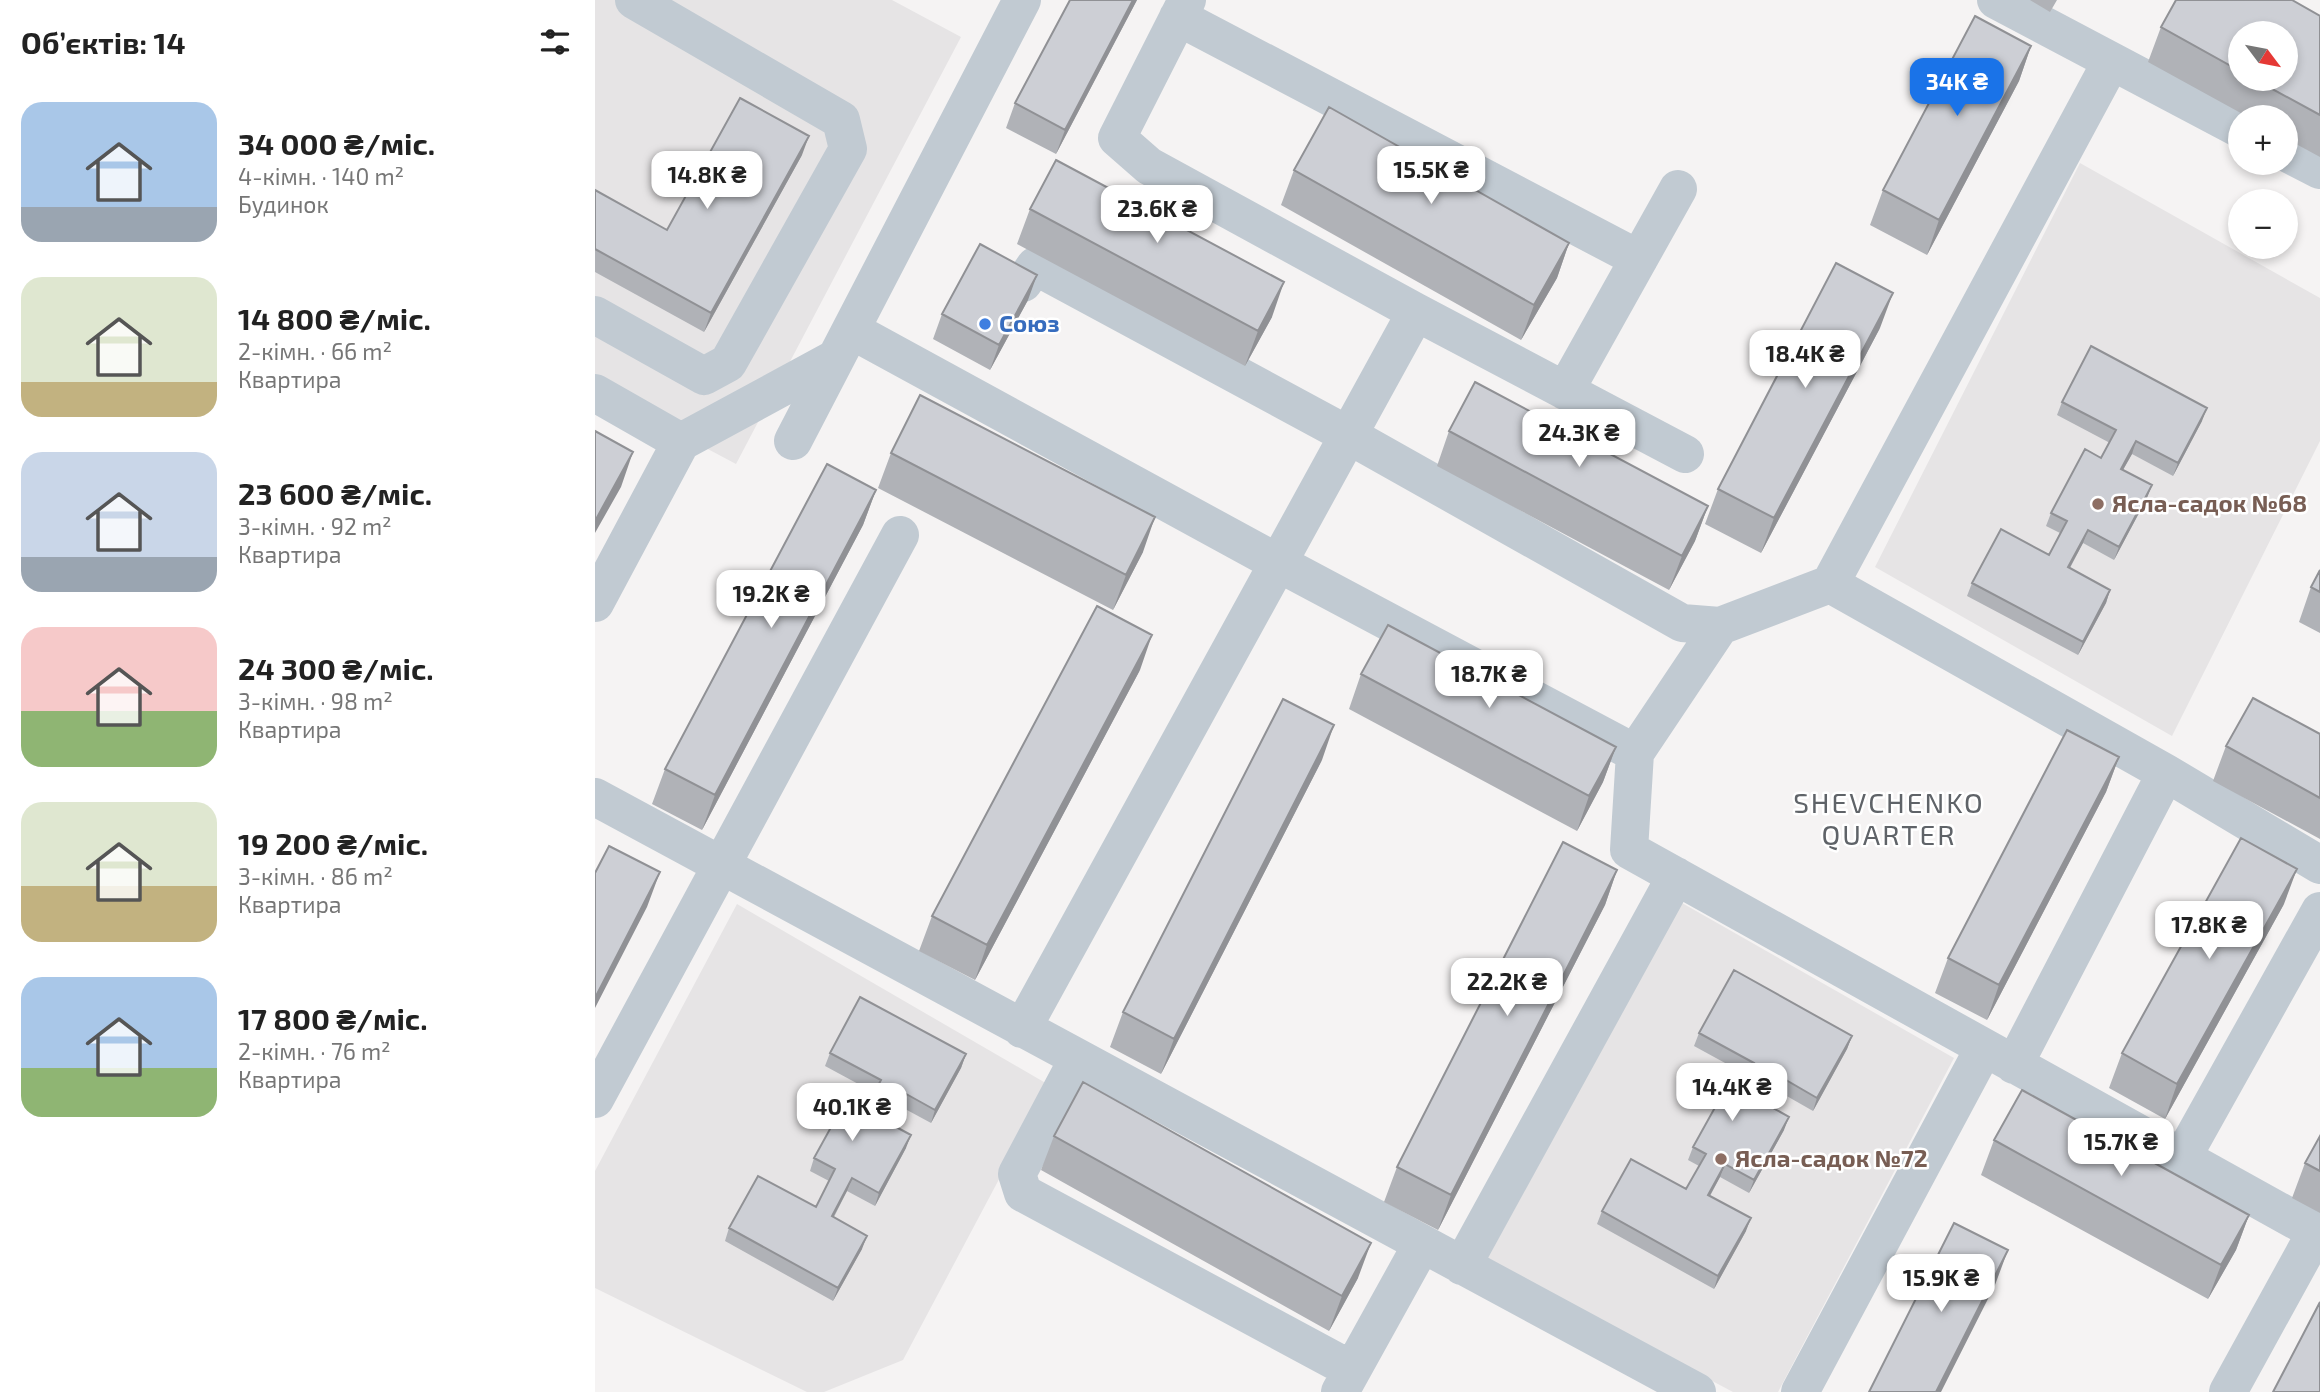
<!DOCTYPE html>
<html lang="uk">
<meta charset="utf-8">
<style>
body{margin:0;font-family:"Exo 2",sans-serif;background:#f6f6f6;color:#222;height:100vh;display:flex;flex-direction:column;font-size:26px;white-space:nowrap}
*{box-sizing:border-box;margin:0}
p{font-size:23px;color:#767676}
.icon{flex:none;width:38px;height:38px;fill:none;stroke:currentColor;stroke-width:2;stroke-linecap:round;stroke-linejoin:round}
.map{position:relative;flex:1;overflow:hidden}
.sheet{display:flex;flex-direction:column;background:#fff;width:595px}
.sheet>*{flex:none}
.needle{width:46px;rotate:122deg}
.controls{position:absolute;left:1633px;top:21px;display:grid;gap:14px}
.controls a{display:grid;place-items:center;width:70px;height:70px;border-radius:50%;background:#fff;box-shadow:0 4px 10px #0003;font-size:35px}
.price{position:absolute;translate:-50% -60px;padding:0 16px;border-radius:14px;background:#fff;color:#222;font-size:23px;line-height:46px;filter:drop-shadow(0 2px 4px #0008)}
.price::after{content:'';position:absolute;left:50%;top:42px;width:21px;height:16px;margin-left:-10px;background:inherit;clip-path:polygon(0 0,100% 0,50% 100%)}
.price.selected{background:#1a73e8;color:#fff}
ul{padding:0;list-style:none}
li{display:flex;align-items:center;gap:21px;height:175px;padding:0 21px}
li span{display:grid;place-items:center;flex:none;width:196px;height:140px;border-radius:21px;color:#555}
li>.icon{margin-inline-start:auto}
span .icon{width:84px;height:84px;fill:#fffc;stroke-width:1}
li b{font-size:30px}
h2{display:flex;justify-content:space-between;align-items:center;height:84px;padding:0 21px;font-size:30px}
main{display:flex;flex:1;min-height:0}
.map>svg:first-child{display:block}
.education{fill:#e6e4e5}
.lines{fill:none;stroke-linecap:round;stroke-linejoin:round}
.minor{stroke:#c1cad2;stroke-width:38}
.wall{fill:#b0b2b7;fill-rule:evenodd}
.shaded-wall{fill:#909195}
.building{fill:#cdcfd5;stroke:#909195;stroke-width:2}
.shop-dot{fill:#3f7fe0;stroke:#fff;stroke-width:2.5}
.education-dot{fill:#8d6e63;stroke:#fff;stroke-width:2.5}
.labels{text-anchor:middle;stroke-width:5;stroke-linejoin:round;paint-order:stroke}
.shop-label{font-size:24px;font-weight:bold;fill:#366cbe;stroke:#fff;text-anchor:start}
.education-label{font-size:24px;font-weight:bold;fill:#785e54;stroke:#fff;text-anchor:start}
.quarter-label{font-size:28px;letter-spacing:2px;fill:#5f6368;stroke:#fff}
</style>
<main>
<section class="sheet">
<h2>Об’єктів: 14<svg class="icon" aria-label="filters" viewBox="0 0 24 24"><path d="M4 7h16M4 17h16"/><circle cx="9" cy="7" r="2"/><circle cx="15" cy="17" r="2"/></svg></h2>
<ul>
<li><span style="background:linear-gradient(#a9c7e8 75%,#9aa5b1 0)"><svg class="icon" aria-label="home" viewBox="0 0 24 24"><path d="M3 11l9-7 9 7M6 9v11h12V9"/></svg></span><div><b>34 000 ₴/міс.</b><p>4-кімн. · 140 m²</p><p>Будинок</p></div></li>
<li><span style="background:linear-gradient(#dfe7d0 75%,#c2b280 0)"><svg class="icon" aria-label="home" viewBox="0 0 24 24"><path d="M3 11l9-7 9 7M6 9v11h12V9"/></svg></span><div><b>14 800 ₴/міс.</b><p>2-кімн. · 66 m²</p><p>Квартира</p></div></li>
<li><span style="background:linear-gradient(#c9d6e8 75%,#9aa5b1 0)"><svg class="icon" aria-label="home" viewBox="0 0 24 24"><path d="M3 11l9-7 9 7M6 9v11h12V9"/></svg></span><div><b>23 600 ₴/міс.</b><p>3-кімн. · 92 m²</p><p>Квартира</p></div></li>
<li><span style="background:linear-gradient(#f6c9c9 60%,#8fb573 0)"><svg class="icon" aria-label="home" viewBox="0 0 24 24"><path d="M3 11l9-7 9 7M6 9v11h12V9"/></svg></span><div><b>24 300 ₴/міс.</b><p>3-кімн. · 98 m²</p><p>Квартира</p></div></li>
<li><span style="background:linear-gradient(#dfe7d0 60%,#c2b280 0)"><svg class="icon" aria-label="home" viewBox="0 0 24 24"><path d="M3 11l9-7 9 7M6 9v11h12V9"/></svg></span><div><b>19 200 ₴/міс.</b><p>3-кімн. · 86 m²</p><p>Квартира</p></div></li>
<li><span style="background:linear-gradient(#a9c7e8 65%,#8fb573 0)"><svg class="icon" aria-label="home" viewBox="0 0 24 24"><path d="M3 11l9-7 9 7M6 9v11h12V9"/></svg></span><div><b>17 800 ₴/міс.</b><p>2-кімн. · 76 m²</p><p>Квартира</p></div></li>
</ul>
</section>
<div class="map">
<svg width="1725" height="1392" viewBox="0 0 1725 1392">
<rect width="100%" height="100%" fill="#f5f3f3"/>
<path class="education" d="M 0,0 L 297,0 L 366,37 L 141,464 L 0,389 Z
M 1485,163 L 1725,298 L 1725,441 L 1577,736 L 1280,567 Z
M 1087,903 L 1359,1058 L 1183,1392 L 1138,1392 L 891,1261 Z
M 142,904 L 454,1085 L 308,1360 L 229,1392 L 212,1392 L 0,1288 L 0,1171 Z"/>
<g class="lines">
<path class="minor" d="M 592,0 L 522,138 L 554,166 L 821,312 L 1090,454
M 1401,0 L 1645,129
M 583,17 L 1044,259
M 1690,152 L 1725,170
M 428,283 L 440,266 L 753,435 L 1087,623 L 1125,626 L 1235,584 L 1516,62
M 0,315 L 109,376 L 133,363 L 253,149 L 246,120 L 39,0
M 256,330 L 683,563 L 1040,753
M 970,391 L 1083,189
M 0,393 L 86,442 L 241,358
M 198,441 L 427,0
M 1235,584 L 1571,773 L 1725,865
M 0,603 L 86,442
M 1125,626 L 1040,753 L 1034,850 L 1725,1234
M 0,797 L 1102,1392
M 427,1029 L 821,312
M 483,1059 L 422,1174 L 428,1193 L 757,1370
M 1419,1065 L 1571,773
M 0,1099 L 305,535
M 1587,1158 L 1725,911
M 867,1266 L 1081,876
M 745,1392 L 827,1244
M 1205,1392 L 1389,1048
M 1633,1392 L 1721,1232"/>
</g>
<path class="wall" d="M 475,0 L 542,0 L 461,154 L 411,128 L 420,103 Z
M 1435,0 L 1462,0 L 1455,12 Z
M 1725,16 L 1725,157 L 1690,138 L 1690,117 L 1653,117 L 1553,62 L 1566,27 ZM 1645,33 L 1690,79 L 1645,79 Z
M 1436,46 L 1424,81 L 1332,255 L 1275,225 L 1288,190 Z
M 207,155 L 109,332 L 0,272 L 0,190 L 72,230 Z
M 699,170 L 974,243 L 962,278 L 926,340 L 686,205 Z
M 435,209 L 677,317 L 650,366 L 422,244 Z
M 433,300 L 395,370 L 338,339 L 347,314 Z
M 1285,328 L 1166,553 L 1110,524 L 1123,489 Z
M 1467,402 L 1607,421 L 1578,476 L 1537,454 L 1528,470 L 1552,498 L 1519,560 L 1488,543 L 1475,568 L 1515,590 L 1511,603 L 1483,655 L 1372,596 L 1377,583 L 1454,555 L 1465,533 L 1451,526 L 1456,513 L 1506,458 L 1515,443 L 1462,415 Z
M 854,431 L 1113,506 L 1100,541 L 1074,590 L 842,466 Z
M 296,453 L 548,552 L 518,610 L 283,488 Z
M 281,490 L 268,525 L 107,830 L 57,804 L 70,769 Z
M 1725,570 L 1725,633 L 1704,622 L 1716,587 Z
M 545,670 L 380,980 L 324,951 L 337,916 Z
M 766,674 L 1021,747 L 1008,782 L 982,831 L 754,709 Z
M 1725,734 L 1725,839 L 1618,781 L 1631,746 Z
M 1524,757 L 1511,792 L 1392,1020 L 1340,993 L 1353,958 Z
M 727,760 L 566,1074 L 515,1047 L 528,1012 Z
M 1022,870 L 1010,905 L 843,1230 L 789,1202 L 802,1167 Z
M 1689,904 L 1570,1119 L 1514,1088 L 1527,1053 Z
M 1104,1033 L 1257,1036 L 1252,1049 L 1218,1111 L 1174,1086 L 1166,1101 L 1189,1130 L 1154,1193 L 1125,1177 L 1115,1196 L 1151,1231 L 1119,1289 L 1002,1224 L 1007,1211 L 1091,1189 L 1104,1166 L 1093,1160 L 1098,1147 L 1144,1090 L 1152,1075 L 1099,1046 Z
M 235,1053 L 371,1054 L 366,1068 L 336,1123 L 299,1103 L 290,1121 L 311,1148 L 280,1206 L 252,1191 L 239,1217 L 267,1249 L 238,1301 L 130,1241 L 134,1228 L 221,1207 L 234,1181 L 215,1171 L 219,1158 L 270,1110 L 280,1093 L 230,1066 Z
M 459,1136 L 763,1278 L 734,1331 L 446,1170 Z
M 1725,1136 L 1725,1213 L 1697,1198 L 1710,1163 Z
M 1399,1140 L 1654,1215 L 1641,1250 L 1613,1299 L 1386,1175 Z"/>
<path class="shaded-wall" d="M 538,0 L 542,0 L 461,154 L 470,130 Z
M 1436,46 L 1424,81 L 1332,255 L 1344,220 Z
M 214,136 L 207,155 L 109,332 L 116,313 Z
M 974,243 L 962,278 L 926,340 L 939,305 Z
M 442,275 L 433,300 L 395,370 L 404,345 Z
M 689,282 L 677,317 L 650,366 L 663,331 Z
M 1298,293 L 1285,328 L 1166,553 L 1179,518 Z
M 1612,408 L 1607,421 L 1578,476 L 1583,463 Z
M 1541,441 L 1537,454 L 1521,482 L 1526,469 Z
M 38,452 L 26,487 L 0,533 L 0,521 Z
M 1557,485 L 1552,498 L 1519,560 L 1524,547 Z
M 281,490 L 268,525 L 107,830 L 120,795 Z
M 1113,506 L 1100,541 L 1074,590 L 1087,556 Z
M 560,517 L 548,552 L 518,610 L 531,575 Z
M 1493,530 L 1488,543 L 1468,580 L 1473,567 Z
M 1515,590 L 1511,603 L 1483,655 L 1488,642 Z
M 557,635 L 545,670 L 380,980 L 392,945 Z
M 739,725 L 727,760 L 566,1074 L 579,1039 Z
M 1021,747 L 1008,782 L 982,831 L 994,796 Z
M 1524,757 L 1511,792 L 1392,1020 L 1404,985 Z
M 1702,869 L 1689,904 L 1570,1119 L 1582,1084 Z
M 1022,870 L 1010,905 L 843,1230 L 856,1195 Z
M 65,872 L 52,907 L 0,1008 L 0,998 Z
M 1257,1036 L 1252,1049 L 1218,1111 L 1222,1098 Z
M 371,1054 L 366,1068 L 336,1123 L 340,1110 Z
M 1179,1073 L 1174,1086 L 1160,1113 L 1164,1100 Z
M 304,1090 L 299,1103 L 284,1133 L 288,1120 Z
M 1194,1117 L 1189,1130 L 1154,1193 L 1159,1180 Z
M 316,1135 L 311,1148 L 280,1206 L 284,1193 Z
M 1130,1164 L 1125,1177 L 1108,1208 L 1113,1195 Z
M 257,1178 L 252,1191 L 232,1229 L 237,1216 Z
M 1654,1215 L 1641,1250 L 1613,1299 L 1626,1265 Z
M 1156,1218 L 1151,1231 L 1119,1289 L 1123,1276 Z
M 272,1236 L 267,1249 L 238,1301 L 243,1288 Z
M 776,1243 L 763,1278 L 734,1331 L 747,1296 Z
M 1413,1250 L 1400,1285 L 1346,1392 L 1341,1392 Z"/>
<path class="building" d="M 475,0 L 538,0 L 470,130 L 420,103 Z
M 1581,0 L 1697,0 L 1725,16 L 1725,115 L 1659,79 L 1690,79 L 1690,33 L 1645,33 L 1645,71 L 1566,27 Z
M 1380,16 L 1436,46 L 1344,220 L 1288,190 Z
M 145,98 L 214,136 L 116,313 L 0,249 L 0,190 L 72,230 Z
M 734,107 L 974,243 L 939,305 L 699,170 Z
M 461,160 L 689,282 L 663,331 L 435,209 Z
M 385,244 L 442,275 L 404,345 L 347,314 Z
M 1241,263 L 1298,293 L 1179,518 L 1123,489 Z
M 1496,346 L 1612,408 L 1583,463 L 1541,441 L 1526,469 L 1557,485 L 1524,547 L 1493,530 L 1473,567 L 1515,590 L 1488,642 L 1377,583 L 1406,529 L 1454,555 L 1472,521 L 1456,513 L 1490,449 L 1506,458 L 1521,430 L 1467,402 Z
M 880,382 L 1113,506 L 1087,556 L 854,431 Z
M 325,395 L 560,517 L 531,575 L 296,453 Z
M 0,431 L 38,452 L 0,521 Z
M 232,464 L 281,490 L 120,795 L 70,769 Z
M 1725,570 L 1725,592 L 1716,587 Z
M 502,606 L 557,635 L 392,945 L 337,916 Z
M 793,625 L 1021,747 L 994,796 L 766,674 Z
M 1658,698 L 1725,734 L 1725,798 L 1631,746 Z
M 688,699 L 739,725 L 579,1039 L 528,1012 Z
M 1472,730 L 1524,757 L 1404,985 L 1353,958 Z
M 1646,838 L 1702,869 L 1582,1084 L 1527,1053 Z
M 968,842 L 1022,870 L 856,1195 L 802,1167 Z
M 14,846 L 65,872 L 0,998 L 0,873 Z
M 1139,970 L 1257,1036 L 1222,1098 L 1179,1073 L 1164,1100 L 1194,1117 L 1159,1180 L 1130,1164 L 1113,1195 L 1156,1218 L 1123,1276 L 1007,1211 L 1036,1159 L 1091,1189 L 1111,1154 L 1098,1147 L 1133,1084 L 1144,1090 L 1159,1063 L 1104,1033 Z
M 265,997 L 371,1054 L 340,1110 L 304,1090 L 288,1120 L 316,1135 L 284,1193 L 257,1178 L 237,1216 L 272,1236 L 243,1288 L 134,1228 L 163,1176 L 221,1207 L 240,1169 L 219,1158 L 251,1100 L 270,1110 L 286,1080 L 235,1053 Z
M 488,1082 L 776,1243 L 747,1296 L 459,1136 Z
M 1427,1090 L 1654,1215 L 1626,1265 L 1399,1140 Z
M 1725,1136 L 1725,1171 L 1710,1163 Z
M 1359,1223 L 1413,1250 L 1341,1392 L 1274,1392 Z
M 1725,1302 L 1725,1392 L 1678,1392 Z"/>
<circle class="shop-dot" cx="390" cy="324" r="7"/>
<g class="education-dot">
<circle cx="1503" cy="504" r="7"/>
<circle cx="1126" cy="1159" r="7"/>
</g>
<g class="labels">
<g class="shop-label">
<text x="404" y="332">Союз</text>
</g>
<g class="education-label">
<text x="1517" y="512">Ясла-садок №68</text>
<text x="1140" y="1167">Ясла-садок №72</text>
</g>
<g class="quarter-label">
<text x="1294" y="813">SHEVCHENKO<tspan x="1294" dy="32">QUARTER</tspan></text>
</g>
</g>
</svg>
<div class="controls">
<a><svg class="needle" viewBox="-14 -14 28 28"><path d="M0-13l5 13h-10z" fill="#e53935"/><path d="M0 13l5-13h-10z" fill="#767676"/></svg></a>
<a>+</a>
<a>−</a>
</div>
<b class="price selected" style="left:1362px;top:118px">34K ₴</b>
<b class="price" style="left:836px;top:206px">15.5K ₴</b>
<b class="price" style="left:112px;top:211px">14.8K ₴</b>
<b class="price" style="left:562px;top:245px">23.6K ₴</b>
<b class="price" style="left:1210px;top:390px">18.4K ₴</b>
<b class="price" style="left:984px;top:469px">24.3K ₴</b>
<b class="price" style="left:176px;top:630px">19.2K ₴</b>
<b class="price" style="left:894px;top:710px">18.7K ₴</b>
<b class="price" style="left:1614px;top:961px">17.8K ₴</b>
<b class="price" style="left:912px;top:1018px">22.2K ₴</b>
<b class="price" style="left:1137px;top:1123px">14.4K ₴</b>
<b class="price" style="left:257px;top:1143px">40.1K ₴</b>
<b class="price" style="left:1526px;top:1178px">15.7K ₴</b>
<b class="price" style="left:1346px;top:1314px">15.9K ₴</b>
</div>
</main>
